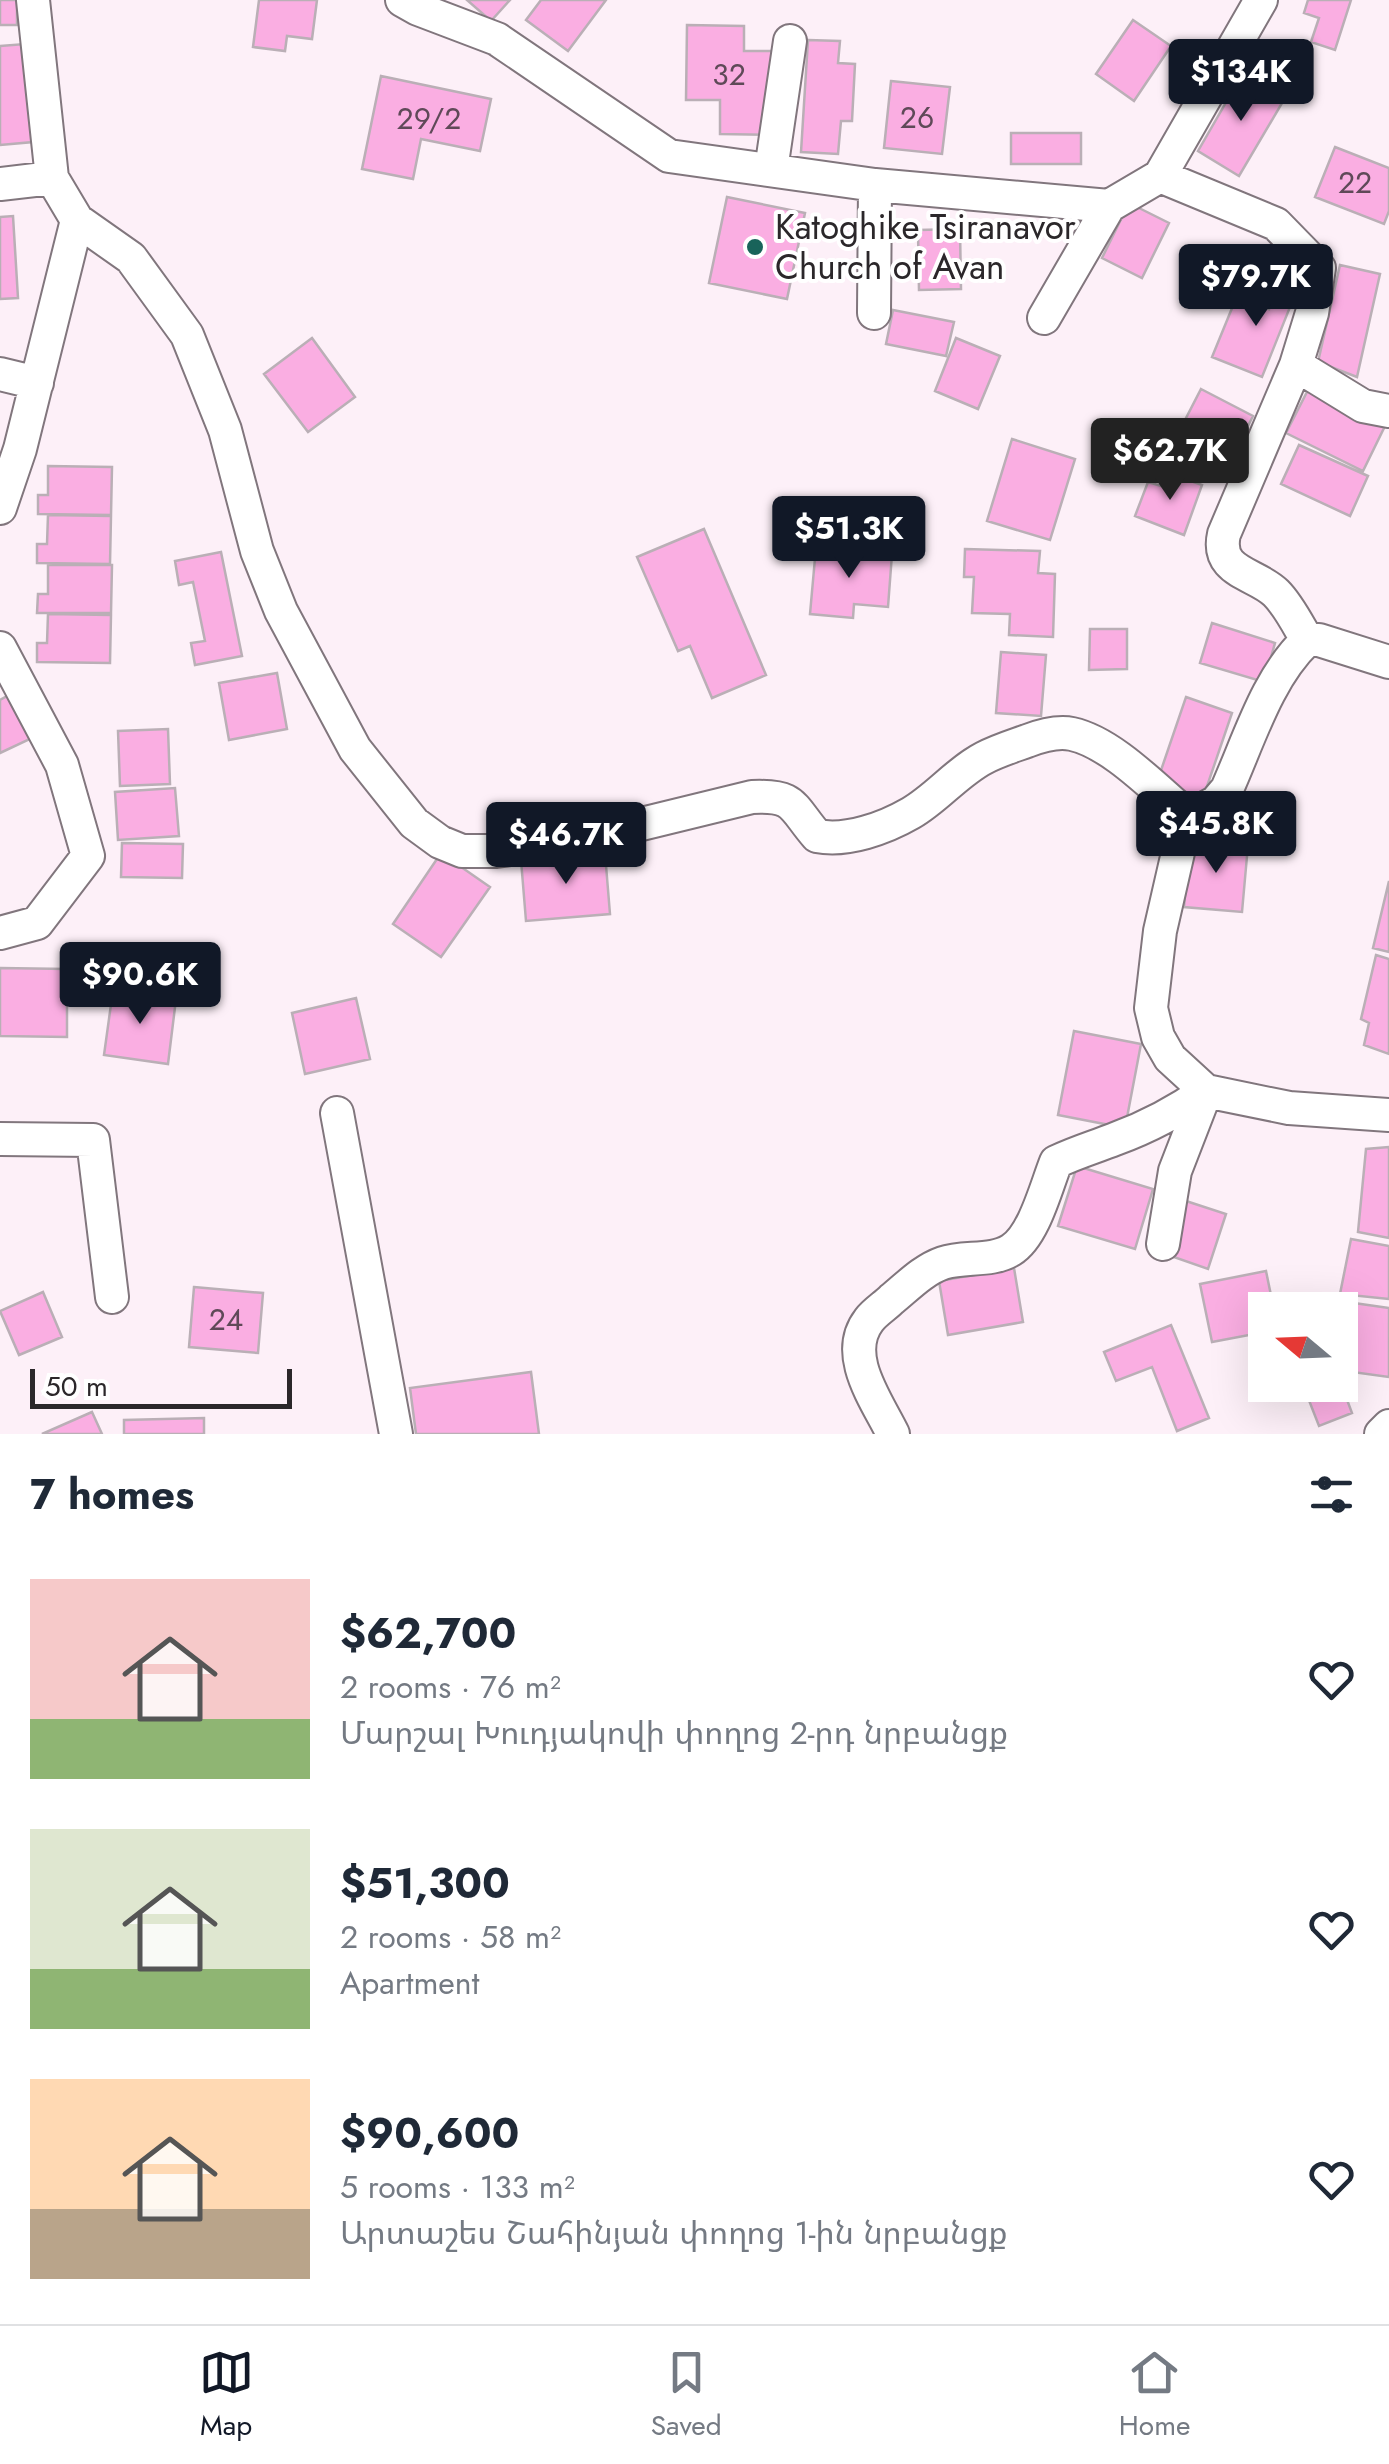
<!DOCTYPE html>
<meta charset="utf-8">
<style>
body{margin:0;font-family:Jost,"Noto Sans Armenian",sans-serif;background:#f2f2f3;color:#1f2937;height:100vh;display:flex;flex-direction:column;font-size:38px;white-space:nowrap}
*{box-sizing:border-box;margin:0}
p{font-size:32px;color:#747a83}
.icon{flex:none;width:55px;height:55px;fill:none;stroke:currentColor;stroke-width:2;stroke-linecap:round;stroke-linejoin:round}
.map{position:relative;height:1434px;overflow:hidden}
.side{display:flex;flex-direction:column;background:#fff;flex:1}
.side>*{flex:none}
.needle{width:65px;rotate:289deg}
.controls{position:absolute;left:1248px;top:1292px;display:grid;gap:20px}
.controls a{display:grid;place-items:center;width:110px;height:110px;border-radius:0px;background:#fff;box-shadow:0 10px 40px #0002;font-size:50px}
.scale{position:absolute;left:30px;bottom:25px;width:262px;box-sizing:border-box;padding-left:10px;border:5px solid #2b272a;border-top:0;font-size:28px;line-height:35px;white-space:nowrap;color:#2b272a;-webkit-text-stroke:8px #fff;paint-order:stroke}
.price{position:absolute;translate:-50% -85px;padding:0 22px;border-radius:10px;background:#111827;color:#fff;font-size:32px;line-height:65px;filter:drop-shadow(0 2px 5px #0008)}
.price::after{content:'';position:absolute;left:50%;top:60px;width:30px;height:22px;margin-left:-15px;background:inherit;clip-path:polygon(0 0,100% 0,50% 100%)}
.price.on{background:#222;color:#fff}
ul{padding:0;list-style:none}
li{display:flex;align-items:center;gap:30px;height:250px;padding:0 30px}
li span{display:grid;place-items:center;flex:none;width:280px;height:200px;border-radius:0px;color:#555}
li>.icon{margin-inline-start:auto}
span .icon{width:120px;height:120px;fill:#fffc;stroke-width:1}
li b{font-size:42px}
h2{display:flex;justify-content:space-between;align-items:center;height:120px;padding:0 30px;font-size:42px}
.menu{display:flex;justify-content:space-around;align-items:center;height:140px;border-top:2px solid #e0e1e3;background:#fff;font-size:28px;color:#747a83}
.menu a{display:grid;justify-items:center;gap:5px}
.menu .on{color:#111827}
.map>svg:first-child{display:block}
.building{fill:#faaee2;stroke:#baafb6;stroke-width:2.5}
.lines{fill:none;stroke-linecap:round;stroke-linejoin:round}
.minor-casing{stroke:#81767d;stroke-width:36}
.minor{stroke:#fff;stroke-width:32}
.poi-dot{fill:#19635a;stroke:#fff;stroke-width:4}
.labels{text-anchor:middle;stroke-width:8;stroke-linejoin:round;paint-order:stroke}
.number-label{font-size:30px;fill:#5f4958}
.poi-label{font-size:35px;fill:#2b272a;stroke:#fff;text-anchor:start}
</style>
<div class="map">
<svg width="1389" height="1434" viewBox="0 0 1389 1434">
<rect width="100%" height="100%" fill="#fdf0f8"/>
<path class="building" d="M 0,0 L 17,0 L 17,25 L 0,25 Z
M 259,0 L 317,0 L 312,39 L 287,36 L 285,51 L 253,47 Z
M 467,0 L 510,0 L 491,21 Z
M 541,0 L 606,0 L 568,51 L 526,20 Z
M 1308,0 L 1351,0 L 1335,50 L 1311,42 L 1319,18 L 1304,13 Z
M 1133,20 L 1171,46 L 1134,101 L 1096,74 Z
M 687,25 L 744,26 L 744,51 L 772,51 L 771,135 L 720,134 L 720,100 L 686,100 Z
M 808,40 L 840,41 L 838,63 L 855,64 L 852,121 L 841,121 L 838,154 L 801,152 Z
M 25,44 L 33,142 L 0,145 L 0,46 Z
M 1261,49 L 1311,80 L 1298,101 L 1249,69 Z
M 1243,73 L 1285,98 L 1239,176 L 1198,151 Z
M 381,76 L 491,99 L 480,151 L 421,139 L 413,179 L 362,169 Z
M 891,81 L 950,87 L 942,154 L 884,148 Z
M 1011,133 L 1081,133 L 1081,164 L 1011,164 Z
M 1335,147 L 1389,168 L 1389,211 L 1384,224 L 1315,197 Z
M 727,197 L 805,213 L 787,299 L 709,283 Z
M 1129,203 L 1169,223 L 1142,278 L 1102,258 Z
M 13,216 L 18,298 L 0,299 L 0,217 Z
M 960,229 L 961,289 L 919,290 L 918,230 Z
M 1233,252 L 1277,270 L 1265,302 L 1220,285 Z
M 1340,265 L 1380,274 L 1357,377 L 1318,362 Z
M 1284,270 L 1302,277 L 1262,377 L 1212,357 L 1237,296 L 1269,309 Z
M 893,310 L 954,322 L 946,356 L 886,344 Z
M 312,338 L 355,397 L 308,432 L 264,374 Z
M 956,338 L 1000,356 L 978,409 L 935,391 Z
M 1201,389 L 1253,416 L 1220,480 L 1168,453 Z
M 1308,390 L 1384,428 L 1363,471 L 1286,433 Z
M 1012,439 L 1075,459 L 1050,540 L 987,521 Z
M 1299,445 L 1368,476 L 1350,516 L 1281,484 Z
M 48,466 L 112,467 L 111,515 L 38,514 L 38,495 L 48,495 Z
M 1166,472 L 1202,485 L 1184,535 L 1135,516 L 1148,482 L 1161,486 Z
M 48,515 L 111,516 L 110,564 L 37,563 L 37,544 L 47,544 Z
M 704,529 L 766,675 L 712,698 L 690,646 L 678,651 L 637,557 Z
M 816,547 L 892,554 L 888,607 L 854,604 L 853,618 L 810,614 Z
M 965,549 L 1040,551 L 1038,573 L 1055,574 L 1053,637 L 1009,635 L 1010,614 L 972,613 L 974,577 L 964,577 Z
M 221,552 L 242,656 L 195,665 L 191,643 L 205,641 L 193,582 L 179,585 L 175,561 Z
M 48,565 L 112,565 L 111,613 L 37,613 L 38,594 L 48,594 Z
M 48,614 L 111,615 L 110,663 L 37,662 L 37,643 L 47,643 Z
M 1212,623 L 1275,643 L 1264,682 L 1200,663 Z
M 1090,629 L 1127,629 L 1127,669 L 1089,670 Z
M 1001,652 L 1046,655 L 1041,716 L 996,713 Z
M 277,673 L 287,729 L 229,740 L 219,683 Z
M 9,695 L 30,739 L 0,753 L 0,700 Z
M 1186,697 L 1232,713 L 1203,798 L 1157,782 Z
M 168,729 L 170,784 L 120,786 L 118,731 Z
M 175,788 L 179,836 L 118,840 L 115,792 Z
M 1190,840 L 1248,845 L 1242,912 L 1184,907 Z
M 122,843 L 183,844 L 182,878 L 121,877 Z
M 441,853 L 490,887 L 441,957 L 393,924 Z
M 605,853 L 610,914 L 526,921 L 521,860 Z
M 1389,881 L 1389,952 L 1373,948 Z
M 1376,955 L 1389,959 L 1389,1054 L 1364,1045 L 1369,1023 L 1361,1019 Z
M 0,968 L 67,969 L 67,1037 L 0,1036 Z
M 113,990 L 176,999 L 168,1064 L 104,1055 Z
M 356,998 L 370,1059 L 305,1074 L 292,1013 Z
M 1074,1031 L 1141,1044 L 1125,1128 L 1058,1115 Z
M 1389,1147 L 1389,1238 L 1358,1232 L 1366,1149 Z
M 1077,1166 L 1153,1189 L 1135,1249 L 1058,1226 Z
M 1186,1201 L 1226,1214 L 1208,1269 L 1168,1255 Z
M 1351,1239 L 1389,1246 L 1389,1299 L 1340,1294 Z
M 1014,1268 L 1023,1322 L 948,1335 L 939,1281 Z
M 1266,1271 L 1274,1310 L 1265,1310 L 1265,1332 L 1212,1342 L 1200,1284 Z
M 194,1287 L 263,1293 L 258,1353 L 189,1347 Z
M 43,1292 L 62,1337 L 19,1355 L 0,1311 Z
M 1354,1303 L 1389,1308 L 1389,1377 L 1345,1371 Z
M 1171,1325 L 1209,1418 L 1177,1431 L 1152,1367 L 1116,1381 L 1104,1352 Z
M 531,1372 L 539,1434 L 416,1434 L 410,1388 Z
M 1340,1381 L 1352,1413 L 1319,1426 L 1303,1385 L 1340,1385 Z
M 92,1412 L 102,1434 L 42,1434 Z
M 204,1418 L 204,1434 L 124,1434 L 124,1420 Z"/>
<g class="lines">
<defs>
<path id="minor" d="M 402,0 L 418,9 L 497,39 L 669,156 L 875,185 L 1109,206 L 1160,176 L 1276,224 L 1319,268 L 1312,313 L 1296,365 L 1363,406 L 1389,411
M 771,170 L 790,41
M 1160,176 L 1261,0
M 0,184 L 52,178
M 77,220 L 131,258 L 187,335 L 225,430 L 257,551 L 281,611 L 355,749 L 414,823 L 440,842 L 462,851 L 496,851 L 576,840 L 752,797 C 796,795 791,806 817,836 C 847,842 885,828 911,813 C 937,798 957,772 984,758 C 997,751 1013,746 1027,741 C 1040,736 1058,731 1072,734 C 1113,743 1157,791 1189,817
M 874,313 L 875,185
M 1044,318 L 1109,206
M 1296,365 L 1224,534 C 1215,573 1256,573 1276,593 C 1289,606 1298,625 1307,640
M 0,374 L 37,383
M 0,508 L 20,449 L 77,220 L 52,178 L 33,0
M 0,648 L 62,765 L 88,856 L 37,923 L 0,933
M 1389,662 L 1319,640 L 1307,640 C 1267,678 1249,740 1227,789 L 1216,802 L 1189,817 L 1182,835 L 1160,931 L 1151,1008 L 1158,1037 L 1170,1058 L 1206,1091 L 1289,1108 L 1389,1115
M 337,1113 L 396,1434
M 0,1139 L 93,1140 L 112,1297
M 1163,1244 L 1175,1171 L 1206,1091
M 893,1434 C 877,1401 842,1355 869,1320 C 875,1312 885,1306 892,1299 C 908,1286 923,1270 943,1263 C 964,1256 992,1262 1011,1250 C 1034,1236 1046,1187 1056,1162 C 1077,1152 1095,1147 1115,1139 C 1148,1127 1178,1111 1206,1091
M 1381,1434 L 1389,1426"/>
</defs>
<use href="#minor" class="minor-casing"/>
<use href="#minor" class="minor"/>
</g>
<circle class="poi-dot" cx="755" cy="247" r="10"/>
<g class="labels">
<g class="number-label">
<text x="729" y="85">32</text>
<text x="917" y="128">26</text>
<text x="429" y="129">29/2</text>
<text x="1355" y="193">22</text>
<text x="226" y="1330">24</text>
</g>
<g class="poi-label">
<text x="775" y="239">Katoghike Tsiranavor<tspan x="775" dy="40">Church of Avan</tspan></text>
</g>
</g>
</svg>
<div class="controls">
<a><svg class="needle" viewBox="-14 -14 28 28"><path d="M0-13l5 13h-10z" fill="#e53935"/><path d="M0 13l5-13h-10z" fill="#747a83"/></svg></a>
</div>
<div class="scale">50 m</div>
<b class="price" style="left:1241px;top:124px">$134K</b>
<b class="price" style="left:1256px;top:329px">$79.7K</b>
<b class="price on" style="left:1170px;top:503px">$62.7K</b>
<b class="price" style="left:849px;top:581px">$51.3K</b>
<b class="price" style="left:1216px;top:876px">$45.8K</b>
<b class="price" style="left:566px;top:887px">$46.7K</b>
<b class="price" style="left:140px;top:1027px">$90.6K</b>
</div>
<section class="side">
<h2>7 homes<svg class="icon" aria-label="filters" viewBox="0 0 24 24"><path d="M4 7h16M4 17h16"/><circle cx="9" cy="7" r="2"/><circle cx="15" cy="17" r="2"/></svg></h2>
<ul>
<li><span style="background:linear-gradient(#f6c9c9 70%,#8fb573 0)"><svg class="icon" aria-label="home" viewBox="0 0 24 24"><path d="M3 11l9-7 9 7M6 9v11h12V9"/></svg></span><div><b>$62,700</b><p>2 rooms · 76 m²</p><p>Մարշալ Խուդյակովի փողոց 2-րդ նրբանցք</p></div><svg class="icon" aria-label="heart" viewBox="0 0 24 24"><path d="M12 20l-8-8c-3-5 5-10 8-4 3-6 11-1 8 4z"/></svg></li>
<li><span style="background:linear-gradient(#dfe7d0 70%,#8fb573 0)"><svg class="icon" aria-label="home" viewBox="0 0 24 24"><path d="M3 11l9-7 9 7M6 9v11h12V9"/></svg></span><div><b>$51,300</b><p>2 rooms · 58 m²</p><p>Apartment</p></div><svg class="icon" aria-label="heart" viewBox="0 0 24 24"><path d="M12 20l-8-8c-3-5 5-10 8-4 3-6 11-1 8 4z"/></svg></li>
<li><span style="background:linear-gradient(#ffd9b3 65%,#b9a48a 0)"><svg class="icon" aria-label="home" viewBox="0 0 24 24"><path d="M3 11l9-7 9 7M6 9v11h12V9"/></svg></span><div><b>$90,600</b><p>5 rooms · 133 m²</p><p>Արտաշես Շահինյան փողոց 1-ին նրբանցք</p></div><svg class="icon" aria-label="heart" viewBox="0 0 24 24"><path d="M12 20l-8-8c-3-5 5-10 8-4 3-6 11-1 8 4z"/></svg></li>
</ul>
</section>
<nav class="menu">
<a class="on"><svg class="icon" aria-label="map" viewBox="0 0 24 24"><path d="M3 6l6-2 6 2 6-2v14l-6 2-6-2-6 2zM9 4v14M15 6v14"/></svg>Map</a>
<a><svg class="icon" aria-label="saved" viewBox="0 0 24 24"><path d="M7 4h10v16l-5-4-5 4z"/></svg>Saved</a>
<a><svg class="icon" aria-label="home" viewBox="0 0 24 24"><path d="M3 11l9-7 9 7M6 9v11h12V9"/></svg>Home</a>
</nav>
